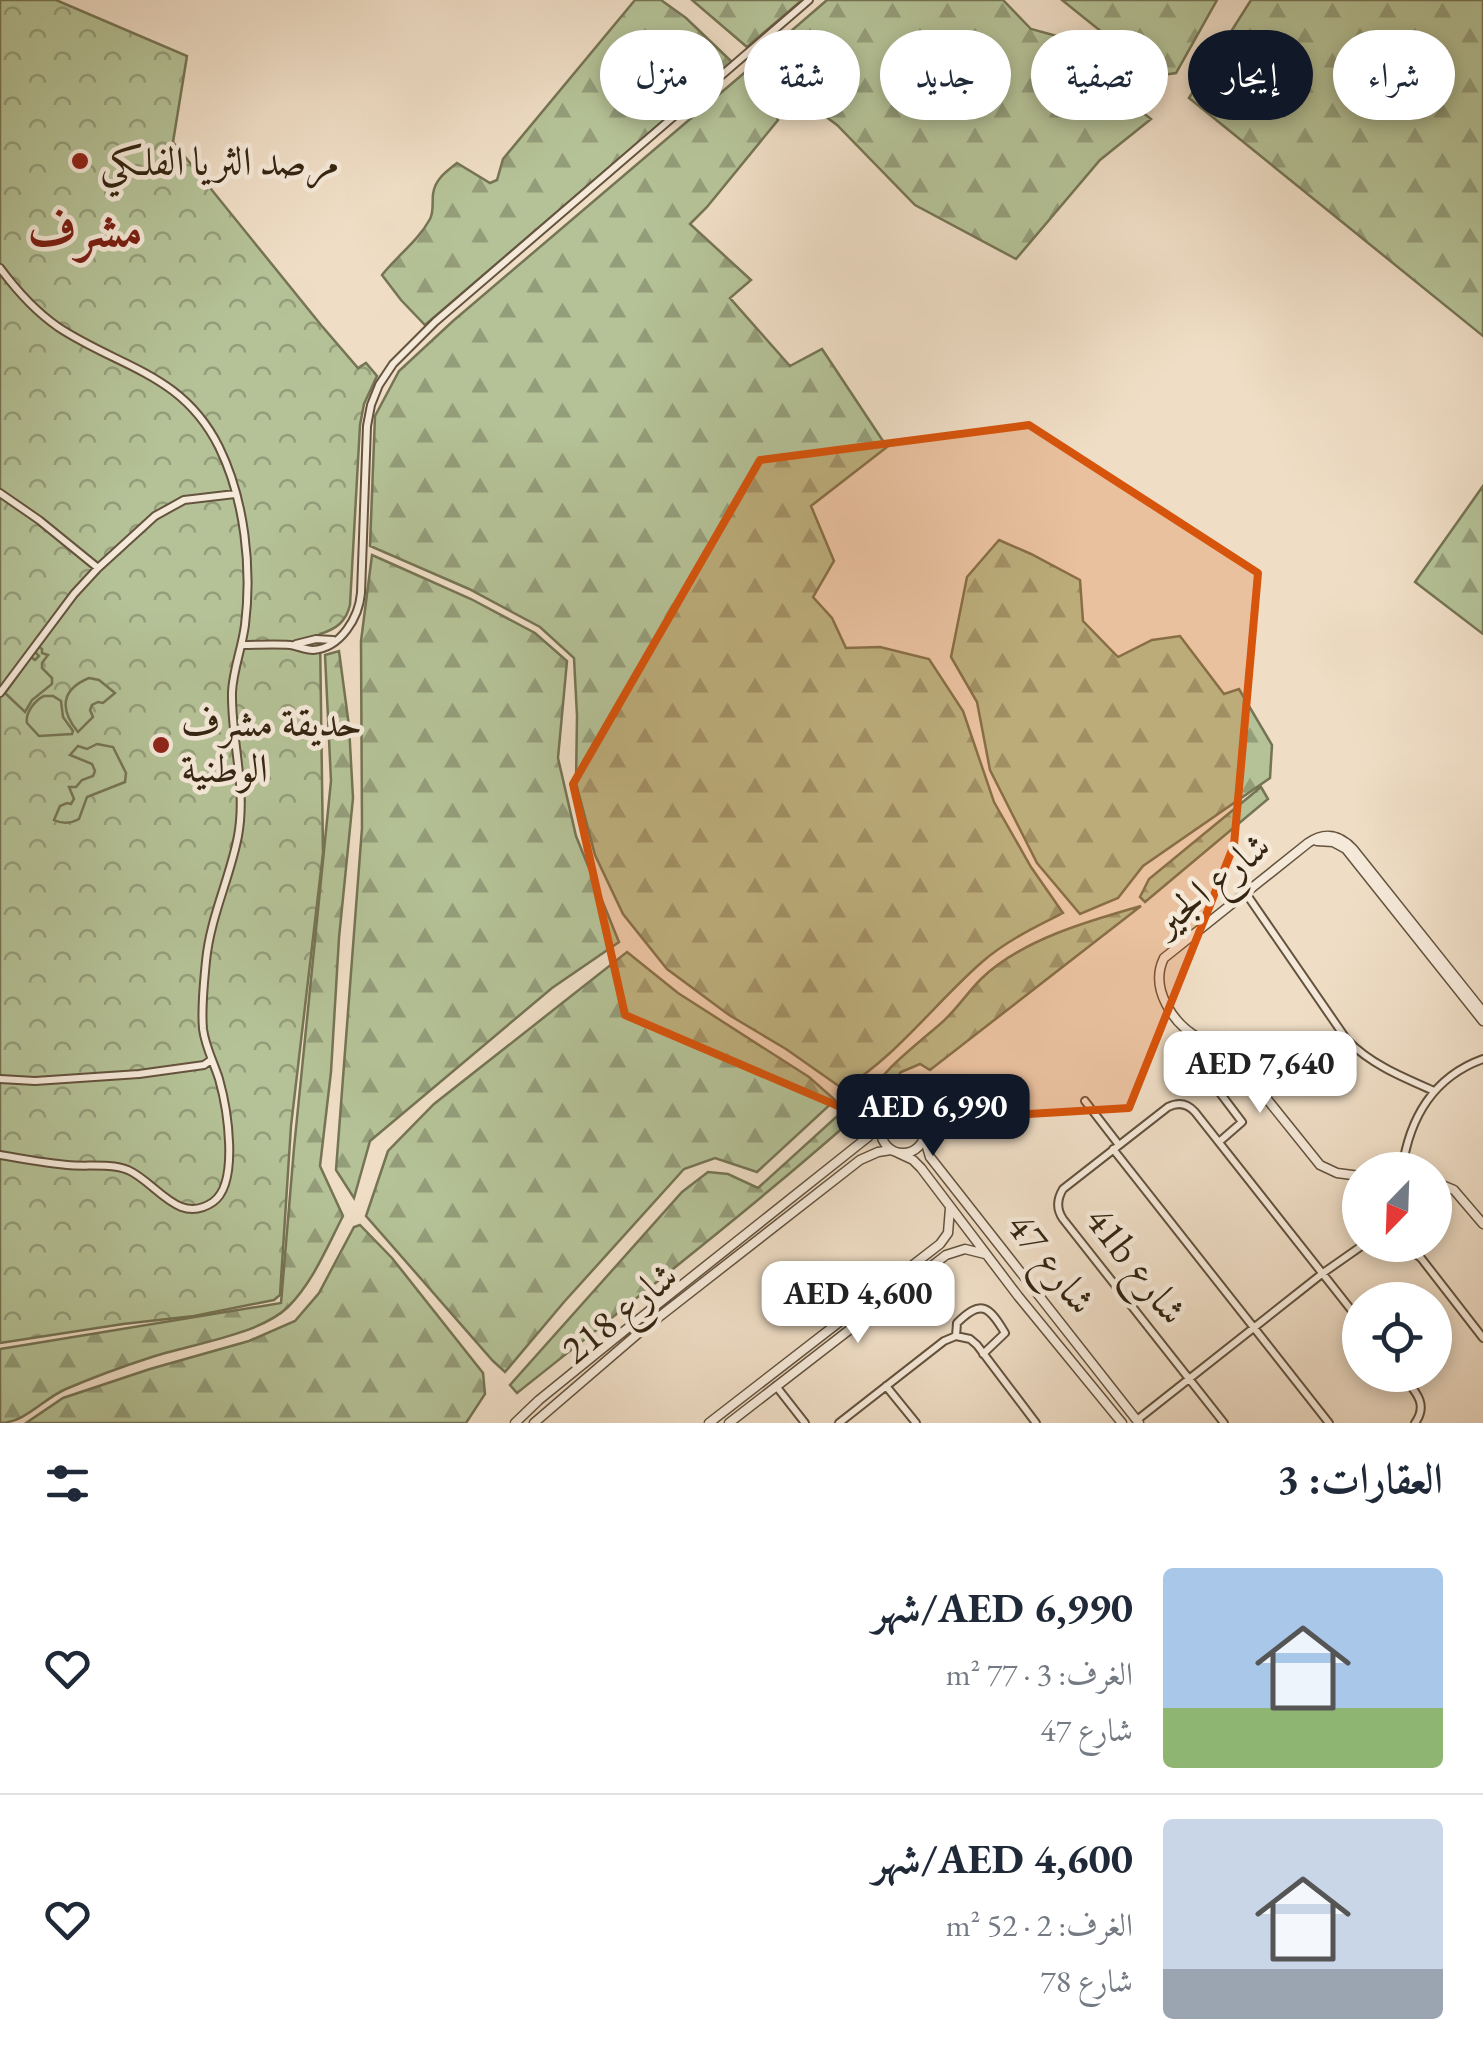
<!DOCTYPE html>
<html lang="ar">
<meta charset="utf-8">
<style>
body{margin:0;font-family:"EB Garamond",Amiri,serif;background:#f6f6f7;color:#1f2937;direction:rtl;height:100vh;display:flex;flex-direction:column;font-size:38px;white-space:nowrap}
*{box-sizing:border-box;margin:0}
p{font-size:32px;color:#747a83}
.icon{flex:none;width:55px;height:55px;fill:none;stroke:currentColor;stroke-width:2;stroke-linecap:round;stroke-linejoin:round}
.map{position:relative;height:1423px;overflow:hidden;direction:ltr}
.details{display:flex;flex-direction:column;background:#fff;flex:1}
.details>*{flex:none}
.hud{position:absolute;left:30px;top:30px;width:1425px;height:90px;direction:rtl;display:flex;gap:20px}
.needle{width:65px;rotate:203deg}
.tools{position:absolute;left:1342px;top:1152px;display:grid;gap:20px}
.tools a{display:grid;place-items:center;width:110px;height:110px;border-radius:50%;background:#fff;box-shadow:0 5px 15px #0003;font-size:50px}
.price{position:absolute;translate:-50% -85px;padding:0 22px;border-radius:20px;background:#fff;color:#222;font-size:32px;line-height:65px;filter:drop-shadow(0 2px 5px #0008)}
.price::after{content:'';position:absolute;left:50%;top:60px;width:30px;height:22px;margin-left:-15px;background:inherit;clip-path:polygon(0 0,100% 0,50% 100%)}
.price.on{background:#111827;color:#fff}
ul{padding:0;list-style:none}
li{display:flex;align-items:center;gap:30px;height:250px;padding:0 40px}
li+li{border-top:2px solid #e0e1e3}
li span{display:grid;place-items:center;flex:none;width:280px;height:200px;border-radius:10px;color:#555}
li>.icon{margin-inline-start:auto}
span .icon{width:120px;height:120px;fill:#fffc;stroke-width:1}
li b{font-size:42px}
h2{display:flex;justify-content:space-between;align-items:center;height:120px;padding:0 40px;font-size:42px}
.chip{padding:0 35px;border-radius:45px;background:#fff;box-shadow:0 5px 15px #0003;font-size:35px;line-height:90px}
.chip.on{background:#111827;color:#fff}
.map>svg:first-child{display:block}
.forest{fill:url(#forest-firs);stroke:#757454;stroke-width:2.5}
.park{fill:url(#park-crowns);stroke:#757454;stroke-width:2.5}
.garden{fill:#b5c297;stroke:#757454;stroke-width:2.5}
.lines{fill:none;stroke-linecap:round;stroke-linejoin:round}
.minor-casing{stroke:#64533e;stroke-width:10}
.tertiary-casing{stroke:#64533e;stroke-width:11}
.minor{stroke:#f5e9d9;stroke-width:6}
.tertiary{stroke:#f5e9d9;stroke-width:8}
.marked{fill:#d6540c;fill-opacity:0.2;stroke:#d6540c;stroke-width:8;stroke-linejoin:round}
.poi-dot{fill:#8f2418;stroke:#f5e9d9;stroke-width:4}
.labels{text-anchor:middle;stroke-width:9;stroke-linejoin:round;paint-order:stroke}
.poi-label{font-size:40px;fill:#352511;stroke:#f5e9d9;text-anchor:start}
.street-label{font-size:40px;fill:#352511;stroke:#f5e9d9}
.district-label{font-size:50px;font-weight:bold;fill:#7a1f14;stroke:#f5e9d9}
</style>
<div class="map">
<svg width="1483" height="1423" viewBox="0 0 1483 1423">
<defs>
<pattern id="forest-firs" width="22" height="20" patternUnits="userSpaceOnUse" patternTransform="scale(2.5)"><rect width="22" height="20" fill="#b5c297"/><path d="M5 1l3.5 6h-7zM16 11l3.5 6h-7z" fill="#949d7a"/></pattern>
<pattern id="park-crowns" width="20" height="18" patternUnits="userSpaceOnUse" patternTransform="scale(2.5)"><rect width="20" height="18" fill="#b5c297"/><path d="M2 6a3 3 0 1 1 6 0M12 15a3 3 0 1 1 6 0" fill="none" stroke="#949d7a"/></pattern>
</defs>
<rect width="100%" height="100%" fill="#efddc5"/>
<filter id="stains"><feTurbulence type="fractalNoise" baseFrequency=".002" numOctaves="4"/><feColorMatrix values="0 0 0 0 .2 0 0 0 0 .09 0 0 0 0 .02 0 0 0 .5 -.17"/></filter>
<radialGradient id="worn" r=".72"><stop offset=".6" stop-color="#630" stop-opacity="0"/><stop offset="1" stop-color="#630" stop-opacity=".3"/></radialGradient>
<path class="forest" d="M 635,0 L 661,0 L 686,18 L 732,62 L 425,325 L 401,300 L 382,275 C 397,256 418,241 430,219 C 434,211 432,203 433,194 C 435,179 446,172 457,163 L 490,183 L 497,180 L 503,159 Z
M 692,0 L 802,0 L 747,47 Z
M 827,0 L 1003,0 L 1031,29 L 1097,47 L 1106,84 L 1151,119 L 1100,160 L 1016,259 L 915,205 L 837,125 L 754,63 Z
M 1062,0 L 1217,0 L 1176,73 L 1163,75 L 1144,66 Z
M 1251,0 L 1483,0 L 1483,336 L 1189,98 Z
M 750,68 L 778,120 L 707,207 L 690,224 L 751,280 L 730,298 L 790,366 L 822,349 L 887,447 L 811,506 L 834,561 L 813,597 L 832,618 L 846,648 L 880,647 L 929,659 L 963,711 L 994,802 L 1031,867 L 1063,913 C 1035,927 1006,941 982,962 C 935,1003 897,1056 843,1089 L 786,1049 L 729,1015 L 667,969 L 623,914 L 595,855 L 576,783 L 577,716 L 574,658 L 540,627 L 469,589 L 370,546 L 375,416 L 399,371 L 453,321 Z
M 1483,486 L 1483,634 L 1415,582 Z
M 999,540 L 1031,554 L 1080,580 L 1083,621 L 1118,657 L 1152,640 L 1180,636 L 1224,694 L 1239,689 L 1272,745 L 1270,778 L 1143,866 L 1118,898 L 1080,914 L 1037,863 L 990,770 L 977,702 L 951,657 L 967,577 Z
M 372,555 L 471,599 L 535,633 L 567,661 L 558,758 L 576,836 L 619,942 L 552,988 L 370,1141 L 354,1198 L 336,1170 L 362,828 L 361,641 Z
M 339,651 L 349,726 L 353,798 L 339,938 L 331,1072 L 320,1166 L 343,1216 C 327,1247 313,1282 288,1307 C 259,1335 191,1344 152,1357 C 124,1366 94,1377 66,1389 C 44,1398 25,1423 0,1423 L 0,1349 L 281,1303 L 294,1148 L 331,781 L 325,655 Z
M 1261,787 L 1268,799 L 1145,902 L 1140,897 L 1149,879 Z
M 1141,906 L 930,1070 L 920,1064 L 901,1072 L 871,1107 L 860,1107 C 879,1073 910,1050 939,1025 C 955,1012 966,994 981,979 C 1021,940 1088,921 1141,906 Z
M 627,952 L 678,993 L 809,1077 L 835,1100 L 757,1172 L 715,1158 L 684,1169 L 564,1302 L 505,1372 L 493,1361 L 366,1216 L 388,1151 L 434,1104 Z
M 846,1108 L 854,1118 C 745,1214 630,1303 517,1393 L 510,1385 L 682,1192 L 708,1172 L 728,1174 L 758,1188 Z
M 360,1225 L 392,1258 L 483,1373 L 485,1394 L 466,1423 L 26,1423 L 63,1398 L 150,1369 L 249,1341 L 295,1321 L 319,1293 L 354,1227 Z"/>
<path class="park" d="M 0,0 L 56,0 L 187,56 L 173,142 L 321,325 L 358,368 L 366,363 L 377,376 L 364,404 L 360,425 L 350,605 C 346,622 336,629 320,634 L 323,853 L 291,1126 L 280,1295 L 274,1300 L 194,1316 L 123,1324 L 0,1343 Z"/>
<path class="garden" d="M 39,647 L 42,649 L 42,653 L 48,655 L 42,663 L 42,668 L 52,678 L 52,684 L 32,700 L 25,712 L 5,693 L 31,657 L 35,660 L 39,656 L 35,652 Z
M 89,678 L 99,680 L 115,693 L 103,703 L 98,702 L 92,705 L 90,710 L 93,717 L 78,732 C 60,710 60,690 89,678 Z
M 44,696 L 53,696 L 61,701 L 63,717 L 73,731 L 72,734 L 39,736 L 27,723 C 25,713 35,700 44,696 Z
M 97,744 L 113,747 L 126,773 L 125,782 L 87,797 L 79,819 C 70,824 62,824 54,820 L 60,806 L 67,803 L 71,804 L 74,799 L 69,787 L 76,787 L 82,780 L 93,776 L 95,771 L 92,764 L 70,755 L 78,746 L 87,749 Z"/>
<g class="lines">
<defs>
<path id="minor" d="M 0,268 C 17,291 35,311 58,327 C 120,368 182,373 219,447 C 245,500 252,568 245,625 C 242,648 233,670 232,692 C 231,741 247,787 238,836 C 230,878 210,918 206,961 C 204,982 201,1007 203,1029 C 205,1046 214,1063 219,1079 C 227,1107 240,1183 213,1202 C 178,1226 156,1182 128,1170 C 110,1163 86,1167 67,1165 C 45,1163 22,1159 0,1155
M 0,493 L 39,520 L 98,568
M 296,644 L 316,639 L 333,640
M 242,645 C 257,645 274,644 290,645 C 298,646 305,650 313,650 C 341,648 359,617 361,593 L 367,426 L 371,405 L 379,385 L 393,364 L 435,322 L 809,0
M 0,693 L 74,594 L 98,568 L 155,516 L 184,500 L 235,494
M 1245,892 L 1347,1040 C 1372,1065 1402,1077 1434,1091
M 0,1079 L 35,1081 L 139,1074 L 204,1065 L 211,1060
M 1214,1085 L 1242,1122 L 1219,1142
M 1085,1101 L 1119,1145
M 1113,1149 L 1329,1423
M 1402,1170 C 1409,1119 1433,1077 1483,1059
M 1403,1245 L 1421,1258 L 1483,1338
M 956,1336 L 970,1339 L 977,1345 L 1036,1423
M 956,1336 L 957,1323 C 981,1299 989,1306 1005,1333 L 983,1354
M 1402,1375 C 1415,1391 1429,1404 1415,1423
M 776,1386 L 805,1423
M 886,1386 L 916,1423
M 1137,1420 L 1323,1273 L 1363,1245
M 839,1423 L 944,1341 L 956,1336
M 1224,1423 L 1063,1219 C 1056,1209 1057,1199 1063,1189 L 1168,1107 C 1178,1102 1187,1103 1195,1112 L 1360,1321"/>
<path id="tertiary" d="M 1317,841 L 1333,842 L 1346,849 L 1483,1021
M881 1131a22 22 0 1 1 44 0a22 22 0 1 1-44 0Z
M 924,1137 L 930,1157 L 1139,1423
M 898,1153 L 913,1160 L 921,1168 L 1018,1296 L 1122,1423
M 1360,1176 L 1337,1173 L 1320,1165 L 1234,1058 C 1223,1049 1211,1045 1199,1038 C 1173,1024 1149,988 1164,958 L 1308,843 C 1325,831 1340,835 1353,849 L 1483,1012
M 1435,1182 L 1454,1190 L 1483,1224
M 515,1423 L 539,1400 L 634,1323 L 868,1137 L 882,1122
M 534,1423 L 641,1331 L 860,1160 L 878,1152 L 891,1150
M 709,1423 L 940,1244 L 948,1233 L 950,1208
M 729,1423 L 946,1255 L 965,1249 L 985,1254"/>
</defs>
<use href="#minor" class="minor-casing"/>
<use href="#tertiary" class="tertiary-casing"/>
<use href="#minor" class="minor"/>
<use href="#tertiary" class="tertiary"/>
</g>
<path class="marked" d="M 1029,425 L 1258,573 L 1234,845 L 1129,1108 L 878,1123 L 625,1015 L 573,784 L 760,460 Z"/>
<g class="poi-dot">
<circle cx="80" cy="161" r="10"/>
<circle cx="161" cy="745" r="10"/>
</g>
<g class="labels">
<g class="poi-label">
<text x="100" y="175">مرصد الثريا الفلكي</text>
<text x="181" y="736">حديقة مشرف<tspan x="181" dy="46">الوطنية</tspan></text>
</g>
<g class="street-label">
<text transform="translate(1211 883) rotate(-39)" y="14">شارع الجير</text>
<text transform="translate(1052 1263) rotate(52)" y="14">شارع 47</text>
<text transform="translate(1137 1265) rotate(52)" y="14">41b شارع</text>
<text transform="translate(619 1312) rotate(-39)" y="14">شارع 218</text>
</g>
<g class="district-label">
<text x="85" y="246">مشرف</text>
</g>
</g>
<rect width="100%" height="100%" filter="url(#stains)"/>
<rect width="100%" height="100%" fill="url(#worn)"/>
</svg>
<div class="tools">
<a><svg class="needle" viewBox="-14 -14 28 28"><path d="M0-13l5 13h-10z" fill="#e53935"/><path d="M0 13l5-13h-10z" fill="#747a83"/></svg></a>
<a><svg class="icon" aria-label="locate" viewBox="0 0 24 24"><circle cx="12" cy="12" r="6"/><path d="M12 2v4M12 18v4M2 12h4M18 12h4"/></svg></a>
</div>
<b class="price" style="left:1260px;top:1116px">AED 7,640</b>
<b class="price on" style="left:933px;top:1159px">AED 6,990</b>
<b class="price" style="left:858px;top:1346px">AED 4,600</b>
<div class="hud">
<a class="chip">شراء</a>
<a class="chip on">إيجار</a>
<a class="chip">تصفية</a>
<a class="chip">جديد</a>
<a class="chip">شقة</a>
<a class="chip">منزل</a>
</div>
</div>
<section class="details">
<h2>العقارات: 3<svg class="icon" aria-label="filters" viewBox="0 0 24 24"><path d="M4 7h16M4 17h16"/><circle cx="9" cy="7" r="2"/><circle cx="15" cy="17" r="2"/></svg></h2>
<ul>
<li><span style="background:linear-gradient(#a9c7e8 70%,#8fb573 0)"><svg class="icon" aria-label="home" viewBox="0 0 24 24"><path d="M3 11l9-7 9 7M6 9v11h12V9"/></svg></span><div><b>AED 6,990/شهر</b><p>الغرف: 3 · 77 m²</p><p>شارع 47</p></div><svg class="icon" aria-label="heart" viewBox="0 0 24 24"><path d="M12 20l-8-8c-3-5 5-10 8-4 3-6 11-1 8 4z"/></svg></li>
<li><span style="background:linear-gradient(#c9d6e8 75%,#9aa5b1 0)"><svg class="icon" aria-label="home" viewBox="0 0 24 24"><path d="M3 11l9-7 9 7M6 9v11h12V9"/></svg></span><div><b>AED 4,600/شهر</b><p>الغرف: 2 · 52 m²</p><p>شارع 78</p></div><svg class="icon" aria-label="heart" viewBox="0 0 24 24"><path d="M12 20l-8-8c-3-5 5-10 8-4 3-6 11-1 8 4z"/></svg></li>
</ul>
</section>
